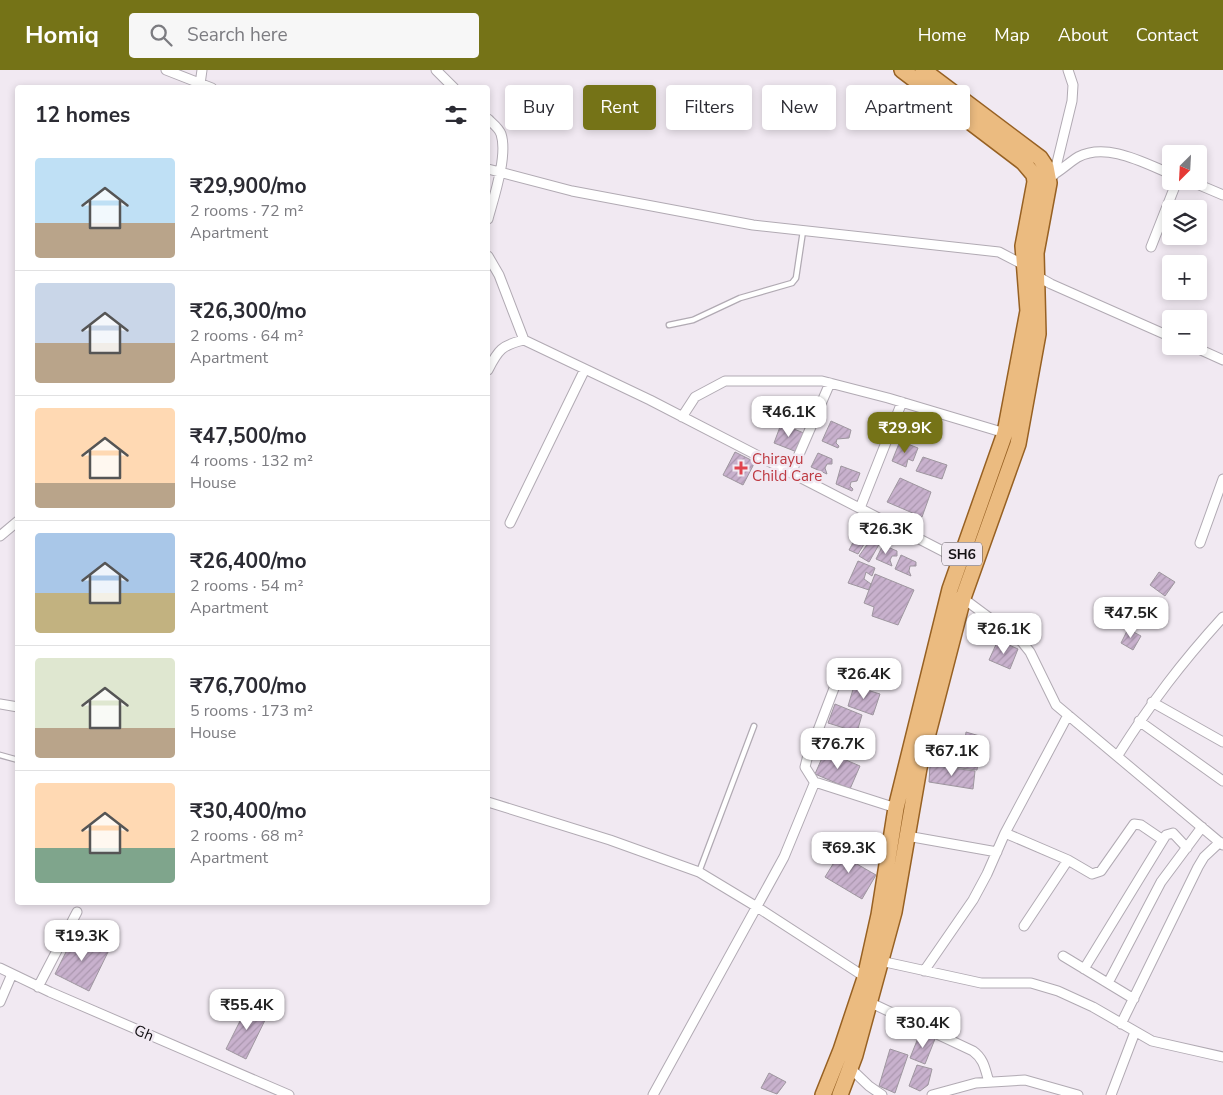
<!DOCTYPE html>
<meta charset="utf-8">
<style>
body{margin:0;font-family:"Nunito Sans",sans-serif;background:#f7f7f7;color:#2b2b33;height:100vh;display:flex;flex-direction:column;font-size:19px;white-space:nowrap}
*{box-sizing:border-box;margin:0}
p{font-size:16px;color:#7c7c81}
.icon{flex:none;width:28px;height:28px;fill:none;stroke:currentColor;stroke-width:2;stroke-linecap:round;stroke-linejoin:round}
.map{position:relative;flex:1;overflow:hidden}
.panel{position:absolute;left:15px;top:15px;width:475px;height:820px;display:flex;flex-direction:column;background:#fff;border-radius:5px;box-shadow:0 2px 8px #0003}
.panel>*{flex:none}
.hud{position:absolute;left:505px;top:15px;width:475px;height:45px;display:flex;gap:10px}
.needle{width:32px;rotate:204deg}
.buttons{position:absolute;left:1162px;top:75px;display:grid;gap:10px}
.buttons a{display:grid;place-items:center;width:45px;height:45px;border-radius:5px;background:#fff;box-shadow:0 2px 8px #0003;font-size:25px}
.price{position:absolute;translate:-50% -42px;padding:0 11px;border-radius:10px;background:#fff;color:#222;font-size:16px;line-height:32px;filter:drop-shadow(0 1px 2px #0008)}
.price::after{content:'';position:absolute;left:50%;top:30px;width:15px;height:11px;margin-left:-8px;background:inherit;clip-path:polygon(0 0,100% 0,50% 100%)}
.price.selected{background:#757317;color:#fff}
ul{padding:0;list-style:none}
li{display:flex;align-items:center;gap:15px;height:125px;padding:0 20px}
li+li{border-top:1px solid #e1e1e2}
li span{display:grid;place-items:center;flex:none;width:140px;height:100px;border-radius:5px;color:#555}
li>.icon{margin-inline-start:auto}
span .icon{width:60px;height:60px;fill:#fffc;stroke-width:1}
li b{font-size:21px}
h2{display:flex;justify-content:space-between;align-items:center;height:60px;padding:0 20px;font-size:21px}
.chip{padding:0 18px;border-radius:5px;background:#fff;box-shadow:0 2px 8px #0003;font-size:18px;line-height:45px}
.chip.selected{background:#757317;color:#fff}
header{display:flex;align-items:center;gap:30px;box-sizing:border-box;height:70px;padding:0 25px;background:#757317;color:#fff}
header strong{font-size:24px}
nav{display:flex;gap:28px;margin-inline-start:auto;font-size:18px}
.search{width:350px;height:45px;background:#f7f7f7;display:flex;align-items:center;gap:12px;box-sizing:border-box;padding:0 18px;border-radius:5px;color:#7c7c81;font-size:19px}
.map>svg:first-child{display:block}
.building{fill:url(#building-hatch);stroke:#9e969f}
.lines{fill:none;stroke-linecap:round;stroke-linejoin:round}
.service-casing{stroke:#b1aab3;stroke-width:7}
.minor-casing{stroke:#b1aab3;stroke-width:11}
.primary-casing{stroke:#976123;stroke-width:18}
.service{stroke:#fff;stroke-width:4.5}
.minor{stroke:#fff;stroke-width:9}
.primary{stroke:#ebbb80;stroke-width:15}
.health-dot{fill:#e0444e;stroke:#f1e9f2;stroke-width:2}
.labels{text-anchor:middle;stroke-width:5;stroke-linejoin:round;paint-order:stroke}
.shield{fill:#f1e9f2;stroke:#565157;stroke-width:1}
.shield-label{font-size:14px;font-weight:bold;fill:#131014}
.health-label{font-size:15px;fill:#be3a42;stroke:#f1e9f2;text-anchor:start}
.street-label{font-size:15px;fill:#131014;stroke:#f1e9f2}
</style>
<header>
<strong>Homiq</strong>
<div class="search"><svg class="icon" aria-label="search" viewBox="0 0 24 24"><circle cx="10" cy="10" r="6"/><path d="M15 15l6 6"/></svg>Search here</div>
<nav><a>Home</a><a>Map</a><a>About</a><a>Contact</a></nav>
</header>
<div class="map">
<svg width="1223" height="1025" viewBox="0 0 1223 1025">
<defs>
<pattern id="building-hatch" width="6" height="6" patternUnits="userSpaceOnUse" patternTransform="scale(1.25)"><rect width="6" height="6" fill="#c8b1cd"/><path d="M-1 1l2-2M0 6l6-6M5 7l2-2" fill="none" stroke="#ab97af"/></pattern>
</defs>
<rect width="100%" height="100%" fill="#f1e9f2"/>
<path class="building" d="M 795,329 L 817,338 L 807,359 L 785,349 Z
M 831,351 L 851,360 L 849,368 L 837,369 L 836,373 L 839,376 L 838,378 L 822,371 Z
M 781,354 L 804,363 L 797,382 L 774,373 Z
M 900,371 L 918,378 L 913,391 L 908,389 L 906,397 L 892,391 Z
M 735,382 L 755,392 L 743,415 L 723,405 Z
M 818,383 L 832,389 L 832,394 L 827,394 L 825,398 L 827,404 L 811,397 Z
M 923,387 L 947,395 L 942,409 L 916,401 Z
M 841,396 L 860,403 L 857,411 L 851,412 L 850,416 L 853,419 L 852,421 L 836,414 Z
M 900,408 L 931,422 L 922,447 L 887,432 Z
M 860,459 L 869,466 L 858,484 L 849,480 Z
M 873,466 L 881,471 L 869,492 L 859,486 Z
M 883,475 L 897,481 L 897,486 L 892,486 L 890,490 L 892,496 L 876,489 Z
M 901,485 L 916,492 L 916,496 L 910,496 L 909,501 L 911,506 L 895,499 Z
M 858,491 L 875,498 L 872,506 L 866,502 L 864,509 L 871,514 L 869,520 L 848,513 Z
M 1159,502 L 1175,512 L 1165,526 L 1150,515 Z
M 875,504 L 914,520 L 898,555 L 872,546 L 874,537 L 864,533 Z
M 1128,559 L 1141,566 L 1133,580 L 1121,573 Z
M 998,570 L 1018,579 L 1010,599 L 989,590 Z
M 854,616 L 880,624 L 873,645 L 848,636 Z
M 835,634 L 862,645 L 857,662 L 828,653 Z
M 966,662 L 983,667 L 981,684 L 964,679 Z
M 930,677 L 979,685 L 977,700 L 929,694 Z
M 825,681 L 860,696 L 850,719 L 815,704 Z
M 930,695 L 975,701 L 973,719 L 929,712 Z
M 829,778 L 876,805 L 862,829 L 825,807 L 833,794 L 823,788 Z
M 75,864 L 109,880 L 89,921 L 55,904 Z
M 249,933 L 269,942 L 246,989 L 226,979 Z
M 920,963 L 935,969 L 925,994 L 910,988 Z
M 890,979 L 908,985 L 895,1023 L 879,1016 Z
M 917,995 L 932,999 L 928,1015 L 920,1021 L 909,1016 Z
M 769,1003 L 786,1012 L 777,1024 L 761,1018 Z"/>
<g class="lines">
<defs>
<path id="service" d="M 669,255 L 693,250 L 740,228 L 792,213 L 796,208 L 803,161
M 0,685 L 18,690
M 699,802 L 754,656"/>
<path id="minor" d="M 166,0 L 212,18
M 436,0 L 454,18
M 200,14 L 202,0
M 488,49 C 492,53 499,58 501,64 C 508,85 494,127 488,149
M 488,99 L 572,121 L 753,155 L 999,182 L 1026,196
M 1054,105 L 1072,31 L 1073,15 L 1068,0
M 1049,107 C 1060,102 1068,93 1078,87 C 1107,72 1144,93 1171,104
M 1190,111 L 1223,125
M 1151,177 L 1177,111
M 488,186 L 499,205 L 524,270
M 1035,205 L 1051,214 L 1171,267
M 1192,276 L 1223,290
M 488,300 C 498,280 502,275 524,270 L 650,330 L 960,490
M 682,347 L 695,327 L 725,311 L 822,311 L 888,328 L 1005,363
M 791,403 L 830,313
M 860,438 L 902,332
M 510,453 L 585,299
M 0,466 L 18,451
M 1200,473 L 1223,409
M 960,526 L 1022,572 L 1030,582 L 1056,635 L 1223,775
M 1152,632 L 1223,672
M 0,634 L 18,637
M 1139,651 L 1223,711
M 1118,685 C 1151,633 1181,593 1223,547
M 815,713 L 805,697 L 807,689 L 841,600
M 488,732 L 610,770 L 699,802 L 757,837 L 868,909
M 1005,763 L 1068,790 L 1092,804 L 1101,801 L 1134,754 L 1141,755 L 1163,770
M 907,766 L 997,782
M 1024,856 L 1068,790
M 1063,886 L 1134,929
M 876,890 L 981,913 L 1031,913 L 1058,921 L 1093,937 L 1152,971 L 1223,987
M 0,898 L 50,922 L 289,1025
M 1084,899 L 1166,765 L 1173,763 L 1187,778
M 924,901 L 973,830 L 987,804 L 1005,763 L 1068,645
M 1108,913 L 1161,812 L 1202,757
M 38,917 L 77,842
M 0,932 L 12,904
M 869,932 L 973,981 C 984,989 985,999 989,1012
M 1121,954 L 1198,797 L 1204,787 L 1220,772
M 848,996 L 869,1016 L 882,1025
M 653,1025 L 784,787 L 814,714 L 818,713 L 896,738
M 932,1025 L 976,1013 L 1025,1010 L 1078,1025
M 1111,1025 L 1135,962"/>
<path id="primary" d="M 823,1025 L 841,980 L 865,908 L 879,845 L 896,738 L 950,519 L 1005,363 L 1028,241 L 1023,176 L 1035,112 L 1034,105 L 1023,92 L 902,0
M 840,1025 L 855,985 L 894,842 L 919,698 L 963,528 L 1018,374 L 1038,264 L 1036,183 L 1049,113 L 1046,97 L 1040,88 L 923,0"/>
</defs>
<use href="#service" class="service-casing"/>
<use href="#minor" class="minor-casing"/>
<use href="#primary" class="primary-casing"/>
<use href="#service" class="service"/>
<use href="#minor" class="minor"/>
<use href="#primary" class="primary"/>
</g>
<path class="health-dot" d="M738.5 390.5h5v5h5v5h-5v5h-5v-5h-5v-5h5z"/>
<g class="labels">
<rect class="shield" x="942" y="472.5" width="40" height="23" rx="4"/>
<g class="shield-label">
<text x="962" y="489">SH6</text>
</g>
<g class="health-label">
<text x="752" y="394">Chirayu<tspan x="752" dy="17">Child Care</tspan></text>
</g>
<g class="street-label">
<text transform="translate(144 963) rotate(23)" y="5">Gh</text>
</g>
</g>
</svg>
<div class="buttons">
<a><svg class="needle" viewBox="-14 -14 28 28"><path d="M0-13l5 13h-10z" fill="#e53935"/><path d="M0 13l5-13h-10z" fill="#7c7c81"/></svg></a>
<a><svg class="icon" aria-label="layers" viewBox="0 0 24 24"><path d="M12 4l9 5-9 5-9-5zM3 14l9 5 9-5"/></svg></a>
<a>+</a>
<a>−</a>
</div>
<b class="price" style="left:789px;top:368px">₹46.1K</b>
<b class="price selected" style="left:905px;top:384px">₹29.9K</b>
<b class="price" style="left:886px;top:485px">₹26.3K</b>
<b class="price" style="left:1131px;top:569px">₹47.5K</b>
<b class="price" style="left:1004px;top:585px">₹26.1K</b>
<b class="price" style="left:864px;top:630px">₹26.4K</b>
<b class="price" style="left:838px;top:700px">₹76.7K</b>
<b class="price" style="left:952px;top:707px">₹67.1K</b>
<b class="price" style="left:849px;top:804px">₹69.3K</b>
<b class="price" style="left:82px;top:892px">₹19.3K</b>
<b class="price" style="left:247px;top:961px">₹55.4K</b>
<b class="price" style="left:923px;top:979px">₹30.4K</b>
<div class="hud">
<a class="chip">Buy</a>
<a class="chip selected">Rent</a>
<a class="chip">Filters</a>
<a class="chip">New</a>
<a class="chip">Apartment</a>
</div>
<section class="panel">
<h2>12 homes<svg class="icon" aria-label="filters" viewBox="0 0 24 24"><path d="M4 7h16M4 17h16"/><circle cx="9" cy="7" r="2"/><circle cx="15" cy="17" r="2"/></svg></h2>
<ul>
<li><span style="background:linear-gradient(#bfe0f5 65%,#b9a48a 0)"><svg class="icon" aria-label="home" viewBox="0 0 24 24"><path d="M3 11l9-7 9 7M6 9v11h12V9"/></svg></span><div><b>₹29,900/mo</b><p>2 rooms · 72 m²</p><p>Apartment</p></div></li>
<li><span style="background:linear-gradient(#c9d6e8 60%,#b9a48a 0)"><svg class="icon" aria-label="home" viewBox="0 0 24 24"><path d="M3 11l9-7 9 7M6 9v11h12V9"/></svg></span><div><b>₹26,300/mo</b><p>2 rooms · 64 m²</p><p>Apartment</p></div></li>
<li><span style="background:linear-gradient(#ffd9b3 75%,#b9a48a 0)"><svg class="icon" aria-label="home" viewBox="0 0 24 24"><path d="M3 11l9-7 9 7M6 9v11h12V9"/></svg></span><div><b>₹47,500/mo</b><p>4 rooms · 132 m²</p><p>House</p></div></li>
<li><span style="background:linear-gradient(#a9c7e8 60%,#c2b280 0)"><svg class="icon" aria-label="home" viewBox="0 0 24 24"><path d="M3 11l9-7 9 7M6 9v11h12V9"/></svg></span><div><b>₹26,400/mo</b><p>2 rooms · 54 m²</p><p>Apartment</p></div></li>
<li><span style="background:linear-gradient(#dfe7d0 70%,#b9a48a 0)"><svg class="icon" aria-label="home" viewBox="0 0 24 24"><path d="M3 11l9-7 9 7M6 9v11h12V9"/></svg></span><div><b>₹76,700/mo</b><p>5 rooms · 173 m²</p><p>House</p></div></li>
<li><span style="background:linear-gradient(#ffd9b3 65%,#7fa58c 0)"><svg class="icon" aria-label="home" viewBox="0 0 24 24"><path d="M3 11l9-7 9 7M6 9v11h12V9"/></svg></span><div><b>₹30,400/mo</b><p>2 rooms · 68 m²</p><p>Apartment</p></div></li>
</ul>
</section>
</div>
